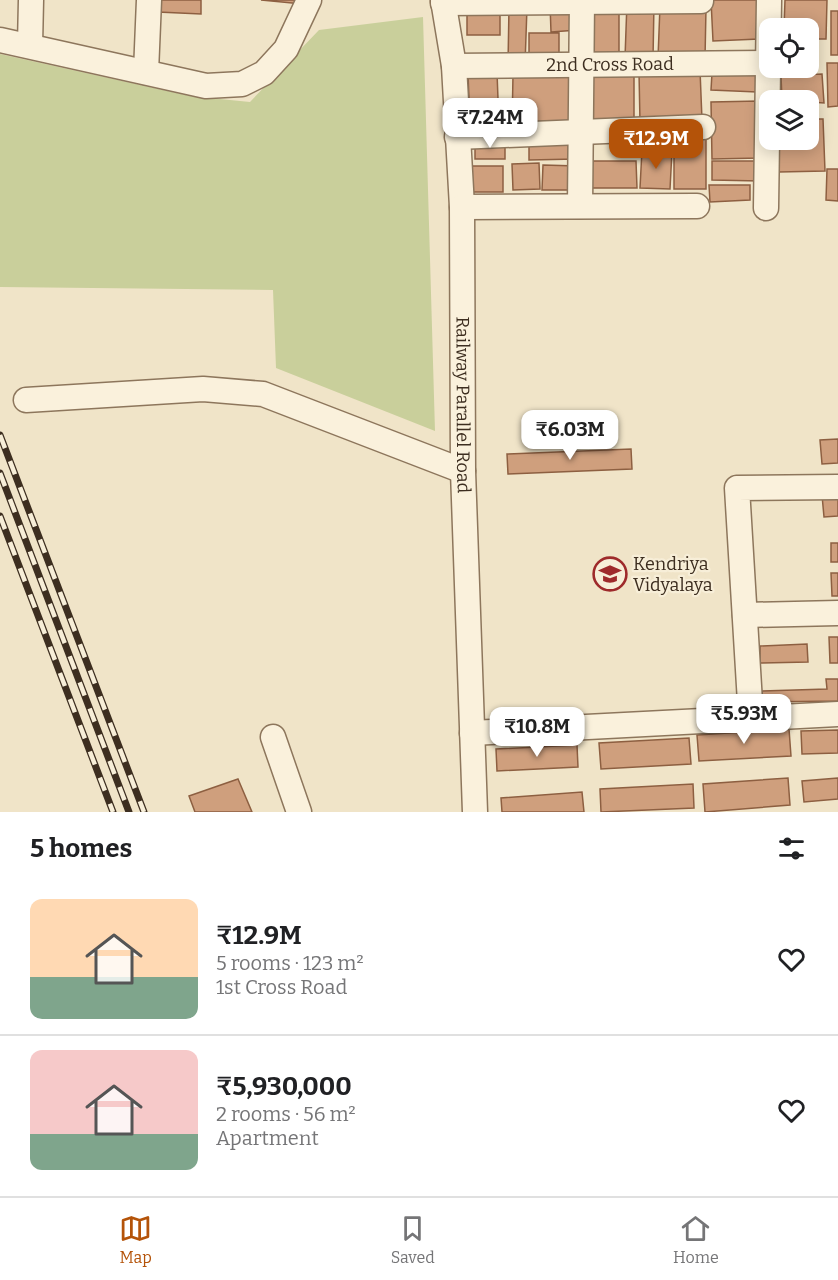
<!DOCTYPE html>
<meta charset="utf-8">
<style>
body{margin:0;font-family:Bitter,serif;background:#f6f6f6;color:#202124;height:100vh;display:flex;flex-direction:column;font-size:22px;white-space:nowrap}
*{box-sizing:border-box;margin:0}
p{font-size:20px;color:#757577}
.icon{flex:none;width:33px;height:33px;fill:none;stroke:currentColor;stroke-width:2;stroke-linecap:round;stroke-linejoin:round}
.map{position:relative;height:812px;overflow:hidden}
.sheet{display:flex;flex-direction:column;background:#fff;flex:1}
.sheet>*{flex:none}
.tools{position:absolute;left:759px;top:18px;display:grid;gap:12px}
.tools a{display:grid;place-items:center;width:60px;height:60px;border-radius:12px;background:#fff;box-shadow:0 3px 15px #0003;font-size:30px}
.price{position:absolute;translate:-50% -51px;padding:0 14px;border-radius:12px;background:#fff;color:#222;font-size:20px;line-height:39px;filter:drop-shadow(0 2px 3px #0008)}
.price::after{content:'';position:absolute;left:50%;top:36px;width:18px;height:14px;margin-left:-9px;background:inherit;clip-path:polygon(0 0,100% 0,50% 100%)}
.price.selected{background:#b45309;color:#fff}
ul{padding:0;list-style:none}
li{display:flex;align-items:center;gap:18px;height:150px;padding:0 30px}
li+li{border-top:2px solid #e0e0e0}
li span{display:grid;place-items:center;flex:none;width:168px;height:120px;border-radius:12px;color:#555}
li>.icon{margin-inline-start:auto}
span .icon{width:72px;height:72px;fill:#fffc;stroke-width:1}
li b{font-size:26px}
h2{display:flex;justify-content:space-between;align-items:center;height:72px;padding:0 30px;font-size:26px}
.tab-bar{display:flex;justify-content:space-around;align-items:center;height:84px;border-top:2px solid #e0e0e0;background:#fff;font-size:16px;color:#757577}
.tab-bar a{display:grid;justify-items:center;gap:3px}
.tab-bar .selected{color:#b45309}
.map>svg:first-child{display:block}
.green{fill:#c9cf9b}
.building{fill:#cf9f7d;stroke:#8d5f41;stroke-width:1.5}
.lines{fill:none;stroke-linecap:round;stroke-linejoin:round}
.minor-casing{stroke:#8d765c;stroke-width:27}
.minor{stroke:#faf1dc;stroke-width:24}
.rail-casing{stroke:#3d2e20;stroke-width:7}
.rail{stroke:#f7eed8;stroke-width:4.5;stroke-dasharray:14;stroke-linecap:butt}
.labels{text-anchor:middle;stroke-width:4.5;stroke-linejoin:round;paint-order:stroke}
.street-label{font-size:18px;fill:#3d2e20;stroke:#f7eed8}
.poi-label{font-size:18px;fill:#3d2e20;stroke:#f7eed8;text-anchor:start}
</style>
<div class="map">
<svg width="838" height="812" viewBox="0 0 838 812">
<rect width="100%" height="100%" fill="#f0e4c8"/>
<path class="green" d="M 423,17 L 435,431 L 276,368 L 273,290 L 0,287 L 0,54 L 190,96 L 250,102 L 319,30 Z"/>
<path class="building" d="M 159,0 L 201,0 L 201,14 L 158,12 Z
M 261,0 L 302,0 L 302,4 Z
M 711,0 L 758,0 L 759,39 L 713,41 Z
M 785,0 L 827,0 L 826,39 L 808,39 L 808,28 L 784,28 Z
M 627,2 L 654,3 L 653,59 L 625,58 Z
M 576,3 L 578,30 L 551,32 L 550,4 Z
M 660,6 L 706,8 L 705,59 L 658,58 Z
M 509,7 L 527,7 L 525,65 L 508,64 Z
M 589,9 L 619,9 L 619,61 L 589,60 Z
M 467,11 L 500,11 L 500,35 L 467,35 Z
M 831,11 L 838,11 L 838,55 L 831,55 Z
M 529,33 L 559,33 L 559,61 L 529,61 Z
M 827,63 L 838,63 L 838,106 L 828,107 Z
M 700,70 L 702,120 L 640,122 L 639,72 Z
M 497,72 L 498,99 L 469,100 L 468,73 Z
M 712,73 L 758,75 L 757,92 L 711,90 Z
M 587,74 L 634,74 L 634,126 L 587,126 Z
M 822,74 L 824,103 L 782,100 L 781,76 Z
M 513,75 L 579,77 L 578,129 L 512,127 Z
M 471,101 L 503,101 L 504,127 L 472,128 Z
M 759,101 L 760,158 L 712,159 L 711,102 Z
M 808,119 L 823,119 L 825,171 L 779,172 L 779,140 L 808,140 Z
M 674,135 L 706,135 L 706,189 L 674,189 Z
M 475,138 L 505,139 L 505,159 L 475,159 Z
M 576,139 L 576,159 L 529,160 L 529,140 Z
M 642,150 L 672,151 L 670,189 L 640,188 Z
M 590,161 L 636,161 L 637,188 L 590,188 Z
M 712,161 L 760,161 L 760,181 L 712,180 Z
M 539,163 L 540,189 L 513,190 L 512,164 Z
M 543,165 L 577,166 L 576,190 L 542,190 Z
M 472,166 L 503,166 L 503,192 L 472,192 Z
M 827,169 L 838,169 L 838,201 L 826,200 Z
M 709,185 L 750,185 L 750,200 L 710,202 Z
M 838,439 L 838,463 L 822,464 L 820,440 Z
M 631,449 L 632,469 L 508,474 L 507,454 Z
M 838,494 L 838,516 L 824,517 L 822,495 Z
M 831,543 L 838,543 L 838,562 L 831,562 Z
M 831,573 L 838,573 L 838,596 L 832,596 Z
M 829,637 L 838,637 L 838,663 L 830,663 Z
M 807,644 L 808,662 L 760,663 L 760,646 Z
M 826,679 L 838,679 L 838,701 L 762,702 L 762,691 L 827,689 Z
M 789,729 L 791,756 L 699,761 L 697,735 Z
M 838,730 L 838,753 L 802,754 L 801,731 Z
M 689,738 L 691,764 L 601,769 L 599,743 Z
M 577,745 L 578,767 L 497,771 L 496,749 Z
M 788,778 L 790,805 L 705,812 L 703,784 Z
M 838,778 L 838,799 L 804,802 L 802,781 Z
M 238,779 L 252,812 L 195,812 L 189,796 Z
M 693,784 L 694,808 L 601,812 L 600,789 Z
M 582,792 L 584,812 L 502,812 L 501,798 Z"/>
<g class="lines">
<defs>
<g id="minor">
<path id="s1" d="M 443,0 L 454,66 L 462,207 L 463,471 L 475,812"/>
<path d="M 443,3 L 701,1"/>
<path d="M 0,40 L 206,86 L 242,84 L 264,73 L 286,49 L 309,0"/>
<path d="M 30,45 L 31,0"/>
<path id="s2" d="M 454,66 L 768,63"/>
<path d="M 146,72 L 149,0"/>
<path d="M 457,137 L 703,127"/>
<path d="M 580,206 L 582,0"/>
<path d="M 462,207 L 697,206"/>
<path d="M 766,208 L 769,0"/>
<path d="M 26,400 L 203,389 L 263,394 L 463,471"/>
<path d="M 745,615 L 838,613"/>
<path d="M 751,719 L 737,488 L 838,487"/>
<path d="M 472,733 L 838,714"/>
<path d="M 273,737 L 299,812"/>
</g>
</defs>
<use href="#minor" class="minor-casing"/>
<use href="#minor" class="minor"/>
<defs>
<path id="rail" d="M 0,435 L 144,812
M 0,473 L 129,812
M 0,516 L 113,812"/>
</defs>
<use href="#rail" class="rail-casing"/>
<use href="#rail" class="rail"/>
</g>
<defs>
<symbol id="school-ring" viewBox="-11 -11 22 22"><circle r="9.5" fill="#f7eed8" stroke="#9e2a2b" stroke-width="1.5"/><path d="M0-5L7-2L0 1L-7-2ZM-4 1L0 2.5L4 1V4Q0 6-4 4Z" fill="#9e2a2b"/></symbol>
</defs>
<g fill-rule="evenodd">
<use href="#school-ring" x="591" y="555" width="38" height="38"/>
</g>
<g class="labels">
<g class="street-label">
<text dy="6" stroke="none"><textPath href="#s2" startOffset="156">2nd Cross Road</textPath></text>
<text dy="6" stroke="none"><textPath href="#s1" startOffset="406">Railway Parallel Road</textPath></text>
</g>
<g class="poi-label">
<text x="633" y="570">Kendriya<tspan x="633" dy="21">Vidyalaya</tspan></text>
</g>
</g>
</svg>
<div class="tools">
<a><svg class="icon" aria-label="locate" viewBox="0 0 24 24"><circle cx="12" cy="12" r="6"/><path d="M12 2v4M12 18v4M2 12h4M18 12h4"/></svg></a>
<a><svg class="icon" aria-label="layers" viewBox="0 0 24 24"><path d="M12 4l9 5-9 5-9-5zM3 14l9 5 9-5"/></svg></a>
</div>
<b class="price" style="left:490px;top:149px">₹7.24M</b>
<b class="price selected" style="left:656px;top:170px">₹12.9M</b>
<b class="price" style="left:570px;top:461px">₹6.03M</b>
<b class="price" style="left:744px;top:745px">₹5.93M</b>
<b class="price" style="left:537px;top:758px">₹10.8M</b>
</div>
<section class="sheet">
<h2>5 homes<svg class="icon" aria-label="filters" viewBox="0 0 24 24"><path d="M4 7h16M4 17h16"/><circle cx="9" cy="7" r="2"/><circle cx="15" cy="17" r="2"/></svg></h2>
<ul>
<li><span style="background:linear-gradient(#ffd9b3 65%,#7fa58c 0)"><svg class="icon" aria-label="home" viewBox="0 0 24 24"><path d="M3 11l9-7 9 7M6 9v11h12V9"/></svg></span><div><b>₹12.9M</b><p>5 rooms · 123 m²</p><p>1st Cross Road</p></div><svg class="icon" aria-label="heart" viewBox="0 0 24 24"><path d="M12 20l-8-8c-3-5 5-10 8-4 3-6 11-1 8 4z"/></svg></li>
<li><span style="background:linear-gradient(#f6c9c9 70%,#7fa58c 0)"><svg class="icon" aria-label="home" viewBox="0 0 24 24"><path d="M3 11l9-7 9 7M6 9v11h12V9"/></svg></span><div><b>₹5,930,000</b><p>2 rooms · 56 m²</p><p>Apartment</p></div><svg class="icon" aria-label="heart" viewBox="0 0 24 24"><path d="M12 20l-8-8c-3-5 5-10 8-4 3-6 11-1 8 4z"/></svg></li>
</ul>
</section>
<nav class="tab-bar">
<a class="selected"><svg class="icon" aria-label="map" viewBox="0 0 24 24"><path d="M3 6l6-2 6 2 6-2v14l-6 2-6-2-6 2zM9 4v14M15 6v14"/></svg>Map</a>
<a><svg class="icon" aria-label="saved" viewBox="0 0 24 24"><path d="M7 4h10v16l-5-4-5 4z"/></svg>Saved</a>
<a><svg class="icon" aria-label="home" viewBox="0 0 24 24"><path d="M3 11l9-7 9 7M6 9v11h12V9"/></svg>Home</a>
</nav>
